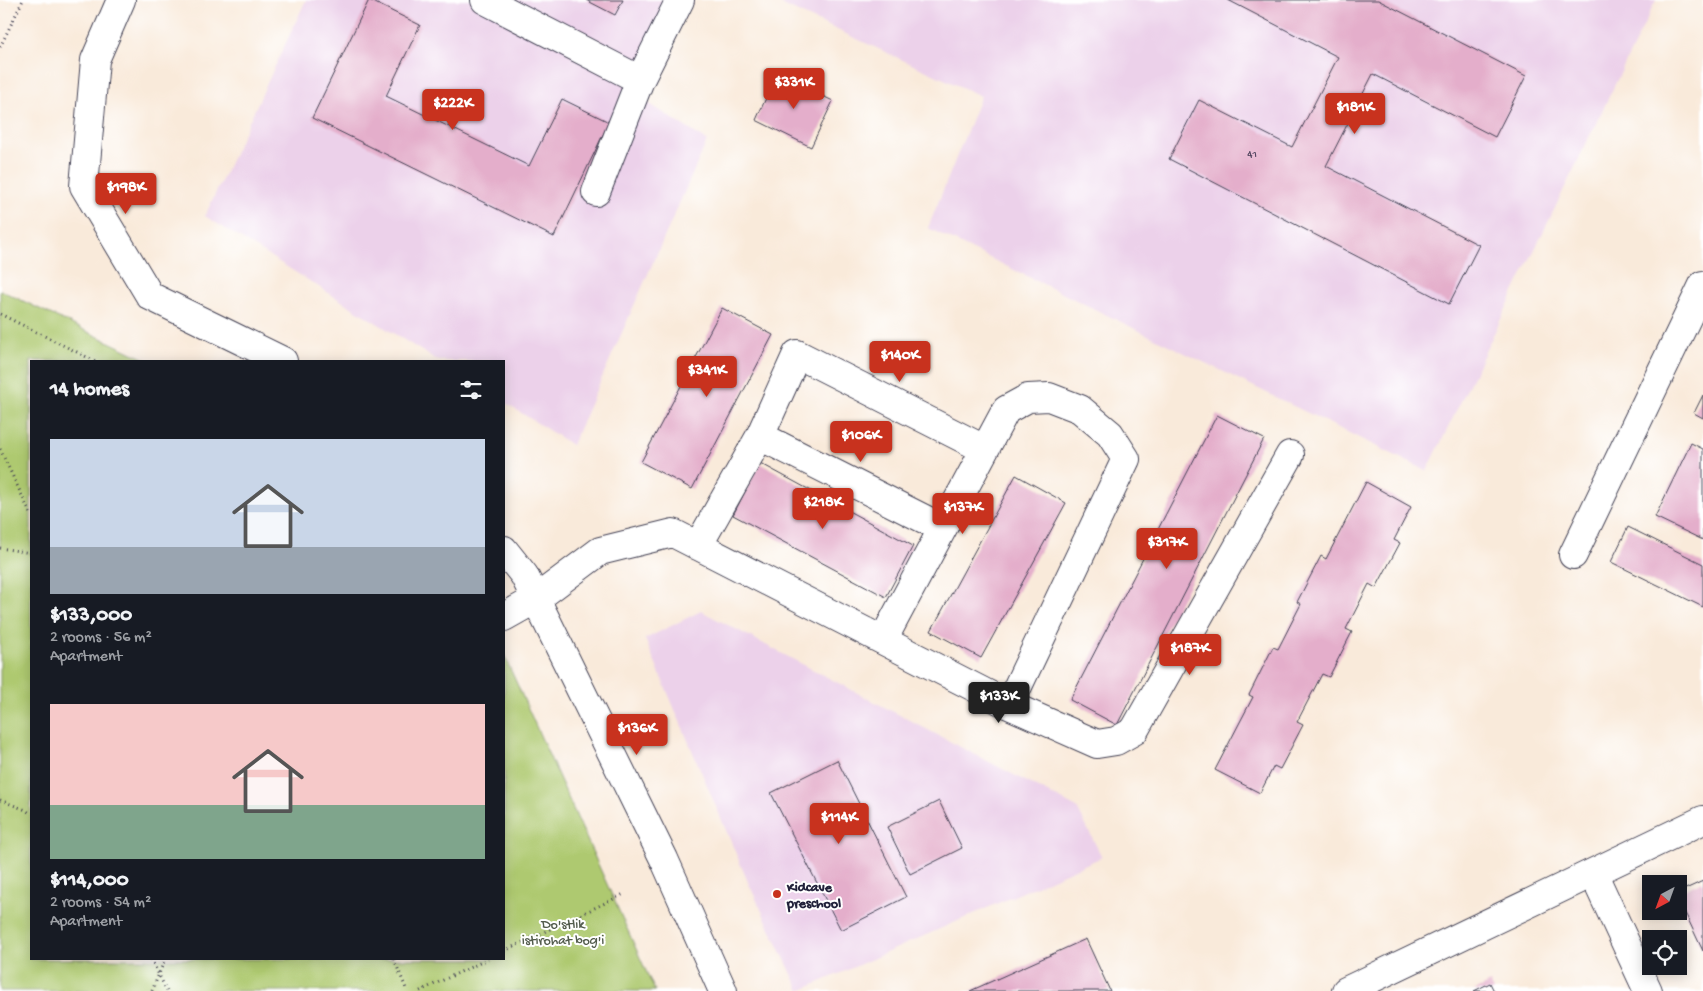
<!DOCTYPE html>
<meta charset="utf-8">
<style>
body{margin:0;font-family:"Gochi Hand",sans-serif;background:#242831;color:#f1f3f6;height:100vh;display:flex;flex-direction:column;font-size:19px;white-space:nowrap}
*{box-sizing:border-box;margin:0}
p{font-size:16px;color:#9ea1a6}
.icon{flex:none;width:28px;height:28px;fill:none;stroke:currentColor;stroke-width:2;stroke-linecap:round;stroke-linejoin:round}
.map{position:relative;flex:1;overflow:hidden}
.details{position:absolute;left:30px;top:360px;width:475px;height:600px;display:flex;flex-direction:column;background:#171b24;border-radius:0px;box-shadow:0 2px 12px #0003}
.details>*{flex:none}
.needle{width:32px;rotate:221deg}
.buttons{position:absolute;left:1642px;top:875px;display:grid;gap:10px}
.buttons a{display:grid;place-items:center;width:45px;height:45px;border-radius:0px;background:#171b24;box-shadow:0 2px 12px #0003;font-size:25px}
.price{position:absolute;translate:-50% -42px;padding:0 11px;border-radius:5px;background:#c8321e;color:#fff;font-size:16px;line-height:32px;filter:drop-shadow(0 1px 2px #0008)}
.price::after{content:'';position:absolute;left:50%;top:30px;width:15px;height:11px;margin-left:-8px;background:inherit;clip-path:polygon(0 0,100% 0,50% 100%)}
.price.current{background:#222;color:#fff}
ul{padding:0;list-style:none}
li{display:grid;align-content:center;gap:10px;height:265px;padding:0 20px}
li span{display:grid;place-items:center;height:155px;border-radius:0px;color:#555}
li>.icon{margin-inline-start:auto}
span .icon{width:90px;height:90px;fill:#fffc;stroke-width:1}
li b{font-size:21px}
h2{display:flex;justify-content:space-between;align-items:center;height:60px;padding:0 20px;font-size:21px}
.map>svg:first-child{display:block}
.built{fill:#ecd1ea}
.green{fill:#aec96f;stroke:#687655}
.building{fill:#e4aecb}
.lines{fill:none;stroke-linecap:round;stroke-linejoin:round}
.minor-casing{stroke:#424053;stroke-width:30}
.path{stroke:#424053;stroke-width:3;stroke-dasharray:1 4;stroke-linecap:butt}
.minor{stroke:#fff;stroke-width:28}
.poi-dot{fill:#c8321e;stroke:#fff;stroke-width:2}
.labels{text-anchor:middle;stroke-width:4;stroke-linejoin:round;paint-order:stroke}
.number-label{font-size:11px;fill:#52455f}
.poi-label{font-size:14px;font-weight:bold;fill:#22223b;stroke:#fff;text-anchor:start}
.park-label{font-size:14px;fill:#535c4d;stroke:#fff}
</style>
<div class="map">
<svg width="1703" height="991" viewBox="0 0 1703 991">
<rect width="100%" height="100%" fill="#fff"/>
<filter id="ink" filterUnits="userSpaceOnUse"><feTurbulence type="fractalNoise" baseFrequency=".02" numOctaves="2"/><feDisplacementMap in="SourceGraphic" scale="10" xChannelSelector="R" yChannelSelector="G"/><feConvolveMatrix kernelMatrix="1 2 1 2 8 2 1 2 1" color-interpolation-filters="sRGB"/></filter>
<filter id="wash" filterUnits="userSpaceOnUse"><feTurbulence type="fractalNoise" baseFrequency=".0096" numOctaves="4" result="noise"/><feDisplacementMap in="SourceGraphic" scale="20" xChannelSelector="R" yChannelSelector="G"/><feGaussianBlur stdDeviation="1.12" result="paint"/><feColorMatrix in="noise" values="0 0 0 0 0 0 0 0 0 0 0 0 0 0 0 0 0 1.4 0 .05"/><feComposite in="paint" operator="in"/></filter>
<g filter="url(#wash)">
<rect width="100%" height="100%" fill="#f9eada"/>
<path class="built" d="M 306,0 L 692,0 L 642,99 L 707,141 L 572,445 L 504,402 L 504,361 L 438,361 L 205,216 Z
M 772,0 L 1656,0 L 1427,471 L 928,228 L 981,96 Z
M 701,611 L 1077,808 L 1102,857 L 800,991 L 748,882 L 645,639 Z"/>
<path class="green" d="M 0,290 L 149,361 L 31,361 L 31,959 L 504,959 L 504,655 L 655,991 L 0,991 Z"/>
<g id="blocks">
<path class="building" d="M 369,0 L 420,25 L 386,96 L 529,166 L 562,99 L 609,122 L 554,237 L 312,118 Z
M 586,0 L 623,0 L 615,15 Z
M 1228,0 L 1378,0 L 1526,76 L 1495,137 L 1373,74 L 1326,166 L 1479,245 L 1449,304 L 1169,159 L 1199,100 L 1292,147 L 1338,57 Z
M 777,74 L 833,101 L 811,147 L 756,120 Z
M 722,308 L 773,335 L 692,489 L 641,462 Z
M 1703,395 L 1703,418 L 1694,413 Z
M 1217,415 L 1264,439 L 1117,725 L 1070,700 Z
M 1691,443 L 1703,449 L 1703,540 L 1655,517 Z
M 760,463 L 913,546 L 886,597 L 733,515 Z
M 1016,475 L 1066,503 L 981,658 L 931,631 Z
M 1366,482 L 1411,507 L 1394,540 L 1400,543 L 1376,588 L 1369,584 L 1346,629 L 1352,632 L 1329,677 L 1322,674 L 1297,722 L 1303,725 L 1280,769 L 1274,766 L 1260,793 L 1215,770 L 1253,697 L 1249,695 L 1273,647 L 1278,649 L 1301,604 L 1297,602 L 1321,556 L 1326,559 Z
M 1628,527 L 1703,564 L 1703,607 L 1611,562 Z
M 837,760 L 906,897 L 841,930 L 771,793 Z
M 939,801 L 962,848 L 910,874 L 887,827 Z
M 1703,881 L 1703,951 L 1679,900 L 1679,892 Z
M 1086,939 L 1110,991 L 970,991 Z
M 1490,983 L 1494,991 L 1474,991 Z"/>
</g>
</g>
<g filter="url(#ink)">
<use href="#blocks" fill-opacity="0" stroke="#424053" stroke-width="1"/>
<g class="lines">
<defs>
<path id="minor" d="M 121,0 L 95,60 L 84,186 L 150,296 L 283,361
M 485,0 L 640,80
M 596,192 L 640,80 L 680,0
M 760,436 L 942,528
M 698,546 L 760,436 L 797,354 L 984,449
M 504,550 L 524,575 L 664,859 L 723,991
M 1573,555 L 1703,285
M 504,617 L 536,599 L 600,551 L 673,533 L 1009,705 L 1126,459 L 1110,434 L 1080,409 L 1049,397 L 1028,398 L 1006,410 L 883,640
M 1009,705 L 1097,744 L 1116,741 L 1134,731 L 1290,455
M 1593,873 L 1648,991
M 1346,991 L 1703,820"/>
</defs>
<use href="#minor" class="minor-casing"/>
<path class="path" d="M 0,47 L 23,0
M 0,314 L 95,361
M 0,449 L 31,515
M 0,548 L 31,553
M 0,800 L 26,810 L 31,814
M 504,951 L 624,894
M 151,959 L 167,991
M 394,959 L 407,991
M 152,991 L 165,959
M 420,991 L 488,959"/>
<use href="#minor" class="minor"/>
</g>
</g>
<circle class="poi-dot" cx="777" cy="894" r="5"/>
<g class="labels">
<g class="number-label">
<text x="1252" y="157">41</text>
</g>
<g class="poi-label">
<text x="787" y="891">Kidcave<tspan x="787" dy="16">preschool</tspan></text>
</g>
<g class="park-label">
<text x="563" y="928">Do'stlik<tspan x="563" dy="16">istirohat bog'i</tspan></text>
</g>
</g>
</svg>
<div class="buttons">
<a><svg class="needle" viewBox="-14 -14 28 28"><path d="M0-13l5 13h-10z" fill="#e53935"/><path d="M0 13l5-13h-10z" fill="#9ea1a6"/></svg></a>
<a><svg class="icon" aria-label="locate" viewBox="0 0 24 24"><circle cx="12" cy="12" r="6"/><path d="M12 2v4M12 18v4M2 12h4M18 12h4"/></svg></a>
</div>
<b class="price" style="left:794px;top:110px">$331K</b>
<b class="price" style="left:453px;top:131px">$222K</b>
<b class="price" style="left:1355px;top:135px">$181K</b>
<b class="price" style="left:126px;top:215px">$198K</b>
<b class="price" style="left:900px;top:383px">$140K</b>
<b class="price" style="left:707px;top:398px">$341K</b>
<b class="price" style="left:861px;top:463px">$106K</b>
<b class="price" style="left:823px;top:530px">$218K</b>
<b class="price" style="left:963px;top:535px">$137K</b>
<b class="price" style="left:1167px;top:570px">$317K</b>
<b class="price" style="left:1190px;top:676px">$187K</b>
<b class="price current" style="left:999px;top:724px">$133K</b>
<b class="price" style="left:637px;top:756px">$136K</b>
<b class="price" style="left:839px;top:845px">$114K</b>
<section class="details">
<h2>14 homes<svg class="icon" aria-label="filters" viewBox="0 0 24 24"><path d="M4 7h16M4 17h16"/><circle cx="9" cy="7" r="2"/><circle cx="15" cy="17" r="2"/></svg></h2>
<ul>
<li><span style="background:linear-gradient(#c9d6e8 70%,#9aa5b1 0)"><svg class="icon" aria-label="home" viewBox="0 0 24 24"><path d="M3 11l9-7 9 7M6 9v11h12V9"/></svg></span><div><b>$133,000</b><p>2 rooms · 56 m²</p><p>Apartment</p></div></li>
<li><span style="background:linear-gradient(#f6c9c9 65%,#7fa58c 0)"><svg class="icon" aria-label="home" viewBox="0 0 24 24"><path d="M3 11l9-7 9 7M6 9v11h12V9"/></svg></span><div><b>$114,000</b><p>2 rooms · 54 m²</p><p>Apartment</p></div></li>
</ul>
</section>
</div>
